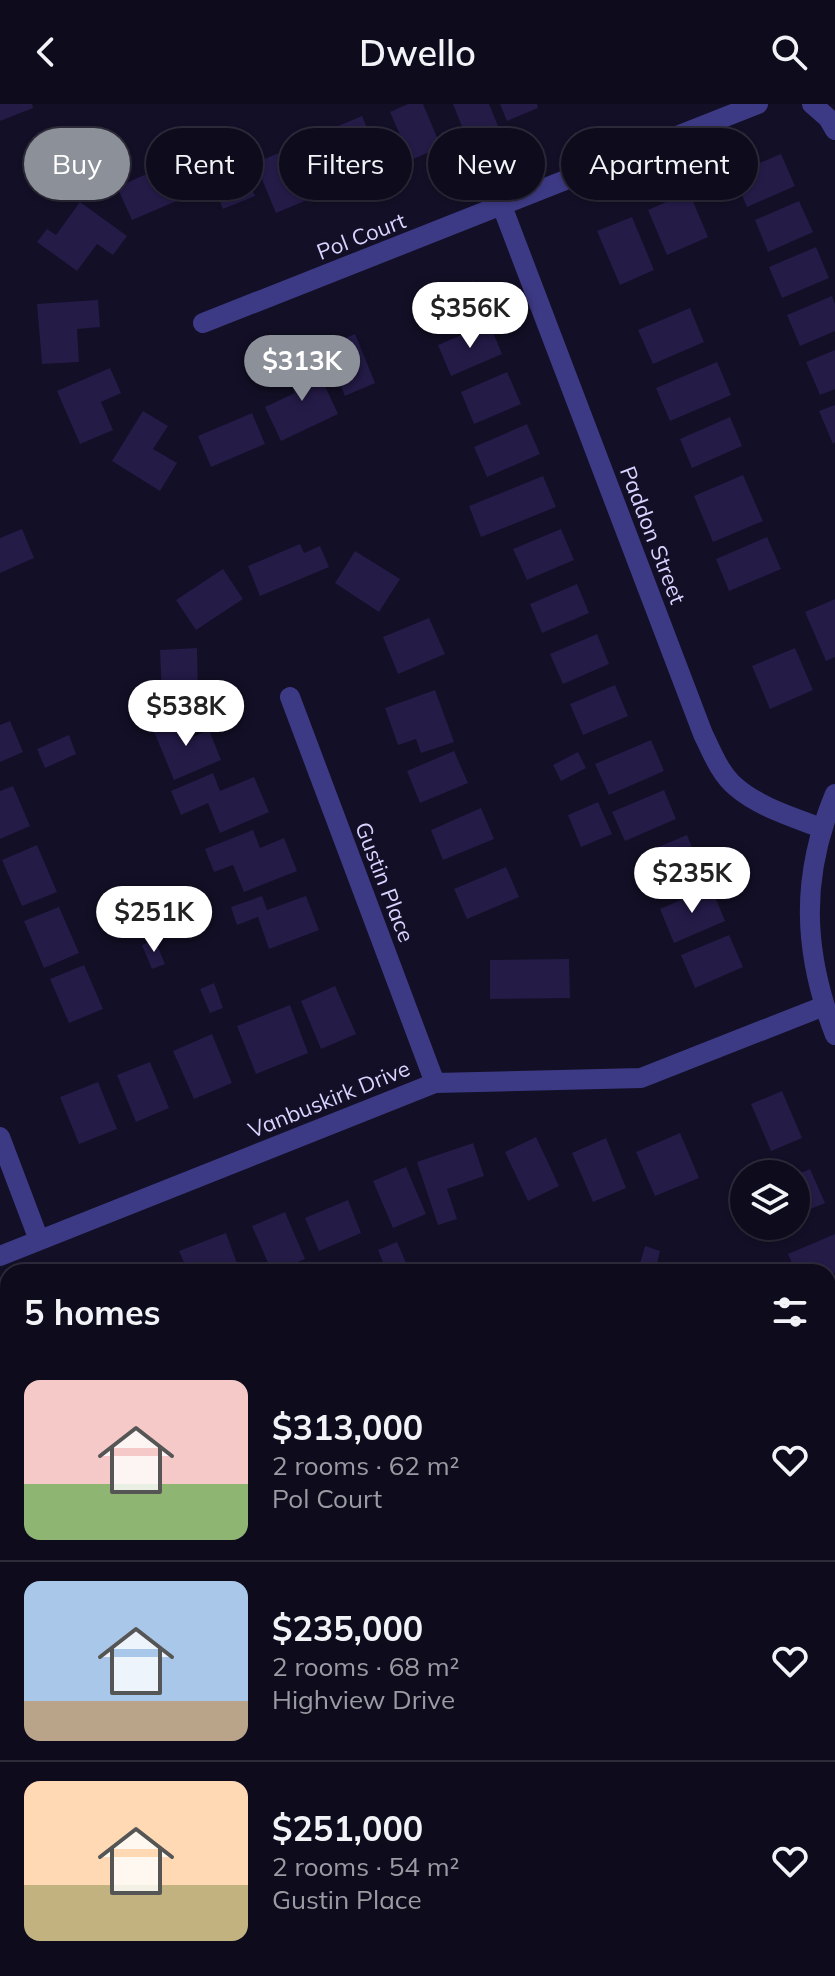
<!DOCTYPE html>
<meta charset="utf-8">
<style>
body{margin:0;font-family:Mulish,sans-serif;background:#171425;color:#f1f3f6;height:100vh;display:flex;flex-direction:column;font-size:30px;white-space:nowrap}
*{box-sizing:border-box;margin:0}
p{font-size:26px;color:#9b9ba3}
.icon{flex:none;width:44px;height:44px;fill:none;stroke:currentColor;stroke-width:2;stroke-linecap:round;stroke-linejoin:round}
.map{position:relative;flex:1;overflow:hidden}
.sheet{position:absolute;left:0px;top:1160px;width:836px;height:712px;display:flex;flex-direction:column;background:#0e0b1c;border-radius:24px 24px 0 0;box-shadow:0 2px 6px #0004,0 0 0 2px #2e2b3b}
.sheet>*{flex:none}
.guide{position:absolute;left:24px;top:24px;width:788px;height:72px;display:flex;gap:16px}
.tools{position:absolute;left:730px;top:1056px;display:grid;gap:16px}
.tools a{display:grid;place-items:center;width:80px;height:80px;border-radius:50%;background:#0e0b1c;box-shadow:0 2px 6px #0004,0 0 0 2px #2e2b3b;font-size:40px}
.price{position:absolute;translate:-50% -68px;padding:0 18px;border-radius:28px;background:#fff;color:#222;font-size:26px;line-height:52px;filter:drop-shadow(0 2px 4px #0008)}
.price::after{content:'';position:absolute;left:50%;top:48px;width:24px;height:18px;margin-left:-12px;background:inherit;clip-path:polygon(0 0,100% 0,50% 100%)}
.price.active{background:#8c9099;color:#fff}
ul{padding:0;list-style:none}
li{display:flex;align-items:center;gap:24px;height:200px;padding:0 24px}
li+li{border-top:2px solid #2e2b3b}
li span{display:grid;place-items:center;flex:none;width:224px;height:160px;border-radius:16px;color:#555}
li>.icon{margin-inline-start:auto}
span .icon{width:96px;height:96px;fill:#fffc;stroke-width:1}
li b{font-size:34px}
h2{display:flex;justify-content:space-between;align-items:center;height:96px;padding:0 24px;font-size:34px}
.chip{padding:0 28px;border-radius:36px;background:#0e0b1c;box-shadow:0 2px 6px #0004,0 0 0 2px #2e2b3b;font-size:28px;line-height:72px}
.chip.active{background:#8c9099;color:#fff}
header{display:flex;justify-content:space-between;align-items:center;height:104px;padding:0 24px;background:#0e0b1c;font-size:36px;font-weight:600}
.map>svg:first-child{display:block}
.building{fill:#241b47}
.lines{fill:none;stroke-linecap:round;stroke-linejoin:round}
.minor{stroke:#3d3a85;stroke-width:20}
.labels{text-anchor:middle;stroke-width:7;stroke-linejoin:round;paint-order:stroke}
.street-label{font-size:22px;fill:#d9d4ff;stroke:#130f26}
</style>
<header><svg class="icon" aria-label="back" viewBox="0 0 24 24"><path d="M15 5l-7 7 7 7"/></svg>Dwello<svg class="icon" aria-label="search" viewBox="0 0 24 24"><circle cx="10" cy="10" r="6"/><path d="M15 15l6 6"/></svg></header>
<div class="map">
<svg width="835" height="1872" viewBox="0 0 835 1872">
<rect width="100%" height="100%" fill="#130f26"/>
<path class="building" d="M 0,0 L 32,0 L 33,4 L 0,17 Z
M 408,0 L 423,0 L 441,43 L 411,56 L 390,8 Z
M 453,0 L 489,0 L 498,22 L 467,35 Z
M 500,0 L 537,0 L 538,4 L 507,17 Z
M 362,12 L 384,65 L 354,78 L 346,57 L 328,64 L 314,32 Z
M 234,41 L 255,92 L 223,105 L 217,90 L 200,97 L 185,62 Z
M 286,46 L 307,96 L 276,109 L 255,59 Z
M 781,50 L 795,82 L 747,103 L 733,70 Z
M 172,59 L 186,93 L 132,116 L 117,83 Z
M 689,88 L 708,133 L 667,151 L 648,106 Z
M 799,97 L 813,128 L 768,148 L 755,116 Z
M 80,98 L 127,132 L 113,151 L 97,140 L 77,167 L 37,138 L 47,125 L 56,131 Z
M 632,113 L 654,166 L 620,181 L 597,127 Z
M 816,143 L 829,174 L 782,194 L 769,163 Z
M 473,177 L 487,210 L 438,230 L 425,198 Z
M 832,192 L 835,200 L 835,227 L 800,242 L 787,211 Z
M 98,196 L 100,223 L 77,225 L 79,258 L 42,260 L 37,200 Z
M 690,204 L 704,238 L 653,260 L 638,226 Z
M 489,219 L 502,250 L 451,272 L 438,241 Z
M 355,230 L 375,279 L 345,292 L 324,243 Z
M 835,246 L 835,285 L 820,291 L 806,258 Z
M 313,256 L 338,310 L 281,337 L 265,303 L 295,289 L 286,269 Z
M 717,258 L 731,291 L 670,317 L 656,284 Z
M 110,264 L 121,289 L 101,298 L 113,326 L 80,340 L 57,287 Z
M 507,268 L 521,300 L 474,320 L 461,288 Z
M 835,301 L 835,338 L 833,340 L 819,307 Z
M 143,307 L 168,322 L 153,345 L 177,359 L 160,387 L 112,357 Z
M 252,309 L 265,340 L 211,363 L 198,332 Z
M 730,313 L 742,342 L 692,364 L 680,335 Z
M 527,320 L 540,350 L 487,373 L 474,343 Z
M 743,371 L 763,417 L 713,438 L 694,392 Z
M 543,372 L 556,403 L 481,433 L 469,402 Z
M 22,425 L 34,454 L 0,469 L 0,434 Z
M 561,425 L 574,456 L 527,476 L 513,445 Z
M 767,433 L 781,465 L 729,487 L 716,455 Z
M 300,440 L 304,449 L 320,442 L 329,463 L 260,492 L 248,462 Z
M 355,447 L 400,475 L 379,508 L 335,479 Z
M 223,465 L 243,495 L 196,526 L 176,496 Z
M 577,480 L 589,509 L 542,529 L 530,500 Z
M 835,495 L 835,553 L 826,557 L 805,508 Z
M 429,514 L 445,550 L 398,570 L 383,533 Z
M 597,530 L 609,560 L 563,580 L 550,550 Z
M 197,544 L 198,592 L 162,594 L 160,546 Z
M 795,544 L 813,586 L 770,605 L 752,562 Z
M 615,581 L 628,612 L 583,631 L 570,600 Z
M 435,586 L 454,638 L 421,649 L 416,635 L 398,641 L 385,604 Z
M 184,612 L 193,633 L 209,626 L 221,656 L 174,676 L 153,625 Z
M 10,617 L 23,648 L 0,658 L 0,621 Z
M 69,631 L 76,650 L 45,664 L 37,645 Z
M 651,636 L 664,667 L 609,691 L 595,660 Z
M 454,647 L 468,679 L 420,699 L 407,667 Z
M 578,648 L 586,664 L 561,677 L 553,661 Z
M 213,669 L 220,687 L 254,673 L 269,708 L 220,729 L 208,699 L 181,711 L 171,687 Z
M 13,682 L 30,722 L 0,735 L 0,687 Z
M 664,686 L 676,715 L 625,737 L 612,708 Z
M 598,698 L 612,730 L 581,743 L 568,711 Z
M 481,704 L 494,735 L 443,756 L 431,726 Z
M 253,726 L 260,744 L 284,734 L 297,767 L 244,788 L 233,761 L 214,768 L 205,745 Z
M 687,731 L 699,760 L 661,776 L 649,747 Z
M 37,741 L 57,788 L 22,802 L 2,756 Z
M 506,763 L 519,793 L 467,815 L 454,785 Z
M 711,783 L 725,817 L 674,839 L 660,805 Z
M 262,792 L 267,806 L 306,792 L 319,826 L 269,845 L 258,813 L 237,821 L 231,803 Z
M 59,803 L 79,849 L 44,864 L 24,817 Z
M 729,831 L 743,863 L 695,884 L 681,851 Z
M 155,836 L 165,860 L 152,865 L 142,841 Z
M 569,855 L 570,894 L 490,895 L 490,856 Z
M 84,861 L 103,905 L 69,919 L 50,875 Z
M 214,879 L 223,904 L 210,909 L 200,885 Z
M 335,882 L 356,930 L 321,945 L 301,897 Z
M 290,901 L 308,949 L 256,970 L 237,922 Z
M 212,930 L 232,979 L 194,995 L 173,947 Z
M 150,958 L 169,1004 L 136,1018 L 117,971 Z
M 98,978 L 117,1025 L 79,1040 L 60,993 Z
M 782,987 L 802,1034 L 771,1047 L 751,1000 Z
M 680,1029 L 699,1074 L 655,1092 L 636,1048 Z
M 536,1033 L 559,1082 L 528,1097 L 505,1048 Z
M 606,1034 L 626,1084 L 593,1098 L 572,1049 Z
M 473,1039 L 484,1072 L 447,1085 L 457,1115 L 438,1121 L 417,1058 Z
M 781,1060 L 786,1070 L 757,1070 Z
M 406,1063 L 426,1110 L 393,1124 L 373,1077 Z
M 810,1065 L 825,1099 L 796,1111 L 796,1071 Z
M 348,1096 L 361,1129 L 319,1147 L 305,1114 Z
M 285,1108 L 305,1155 L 272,1168 L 252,1122 Z
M 226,1129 L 240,1168 L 188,1168 L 179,1147 Z
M 835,1130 L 835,1169 L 828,1172 L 828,1168 L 796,1168 L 788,1150 Z
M 397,1138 L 410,1168 L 387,1168 L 378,1146 Z
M 645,1142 L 660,1147 L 655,1167 L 639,1163 Z
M 835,1191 L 835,1240 L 828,1223 L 828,1194 Z
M 8,1415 L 8,1446 L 0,1428 L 0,1418 Z
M 835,1483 L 835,1526 L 828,1529 L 828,1486 Z
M 4,1608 L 8,1618 L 8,1645 L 0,1649 L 0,1610 Z
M 835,1684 L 835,1731 L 828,1734 L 828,1686 Z
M 835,1847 L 835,1872 L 822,1872 L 818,1864 L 828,1864 L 828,1850 Z
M 355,1864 L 358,1864 L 362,1872 L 337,1872 Z
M 408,1864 L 445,1864 L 448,1872 L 411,1872 Z
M 523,1864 L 540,1864 L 544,1872 L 527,1872 Z"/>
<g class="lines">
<path class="minor" d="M 812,0 L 828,14 L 835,26
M 502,102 L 703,630 C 712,648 720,670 736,683 C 759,703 793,713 821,724
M 203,219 L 758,0
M 290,593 L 435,979
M 835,690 C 800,773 803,848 835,931
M 0,1033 L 39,1136
M 0,1152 L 435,979 L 641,974 L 824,902
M 0,1545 L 8,1542
M 828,1610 L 835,1608
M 136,1872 L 157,1864"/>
</g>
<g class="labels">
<g class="street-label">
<text transform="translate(361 132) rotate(-21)" y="8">Pol Court</text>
<text transform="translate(653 431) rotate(69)" y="8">Paddon Street</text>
<text transform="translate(385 778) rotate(69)" y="8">Gustin Place</text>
<text transform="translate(329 995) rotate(-22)" y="8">Vanbuskirk Drive</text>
</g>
</g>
</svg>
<div class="tools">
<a><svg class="icon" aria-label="layers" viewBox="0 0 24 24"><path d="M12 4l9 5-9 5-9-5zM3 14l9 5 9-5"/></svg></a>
</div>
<b class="price" style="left:470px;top:246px">$356K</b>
<b class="price active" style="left:302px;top:299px">$313K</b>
<b class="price" style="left:186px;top:644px">$538K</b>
<b class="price" style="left:692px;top:811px">$235K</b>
<b class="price" style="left:154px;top:850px">$251K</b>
<div class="guide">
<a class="chip active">Buy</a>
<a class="chip">Rent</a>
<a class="chip">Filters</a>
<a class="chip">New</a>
<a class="chip">Apartment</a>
</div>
<section class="sheet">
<h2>5 homes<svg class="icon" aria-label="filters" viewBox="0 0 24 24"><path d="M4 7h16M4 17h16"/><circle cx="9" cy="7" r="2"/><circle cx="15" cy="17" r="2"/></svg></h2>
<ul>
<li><span style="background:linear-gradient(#f6c9c9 65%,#8fb573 0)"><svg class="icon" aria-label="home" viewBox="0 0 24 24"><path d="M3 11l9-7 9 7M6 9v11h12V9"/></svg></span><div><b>$313,000</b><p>2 rooms · 62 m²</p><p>Pol Court</p></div><svg class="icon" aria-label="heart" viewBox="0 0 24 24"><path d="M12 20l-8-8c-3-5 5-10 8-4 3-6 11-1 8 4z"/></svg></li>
<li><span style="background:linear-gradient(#a9c7e8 75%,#b9a48a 0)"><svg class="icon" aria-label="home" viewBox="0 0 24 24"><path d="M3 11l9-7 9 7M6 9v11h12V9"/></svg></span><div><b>$235,000</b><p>2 rooms · 68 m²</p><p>Highview Drive</p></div><svg class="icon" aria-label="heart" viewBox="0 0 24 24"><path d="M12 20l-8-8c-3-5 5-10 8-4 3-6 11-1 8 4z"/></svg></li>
<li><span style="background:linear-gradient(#ffd9b3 65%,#c2b280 0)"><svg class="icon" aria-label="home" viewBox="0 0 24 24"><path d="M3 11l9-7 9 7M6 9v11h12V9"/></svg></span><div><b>$251,000</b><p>2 rooms · 54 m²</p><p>Gustin Place</p></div><svg class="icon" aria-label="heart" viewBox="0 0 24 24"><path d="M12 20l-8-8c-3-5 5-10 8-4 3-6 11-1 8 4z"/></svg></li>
</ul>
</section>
</div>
